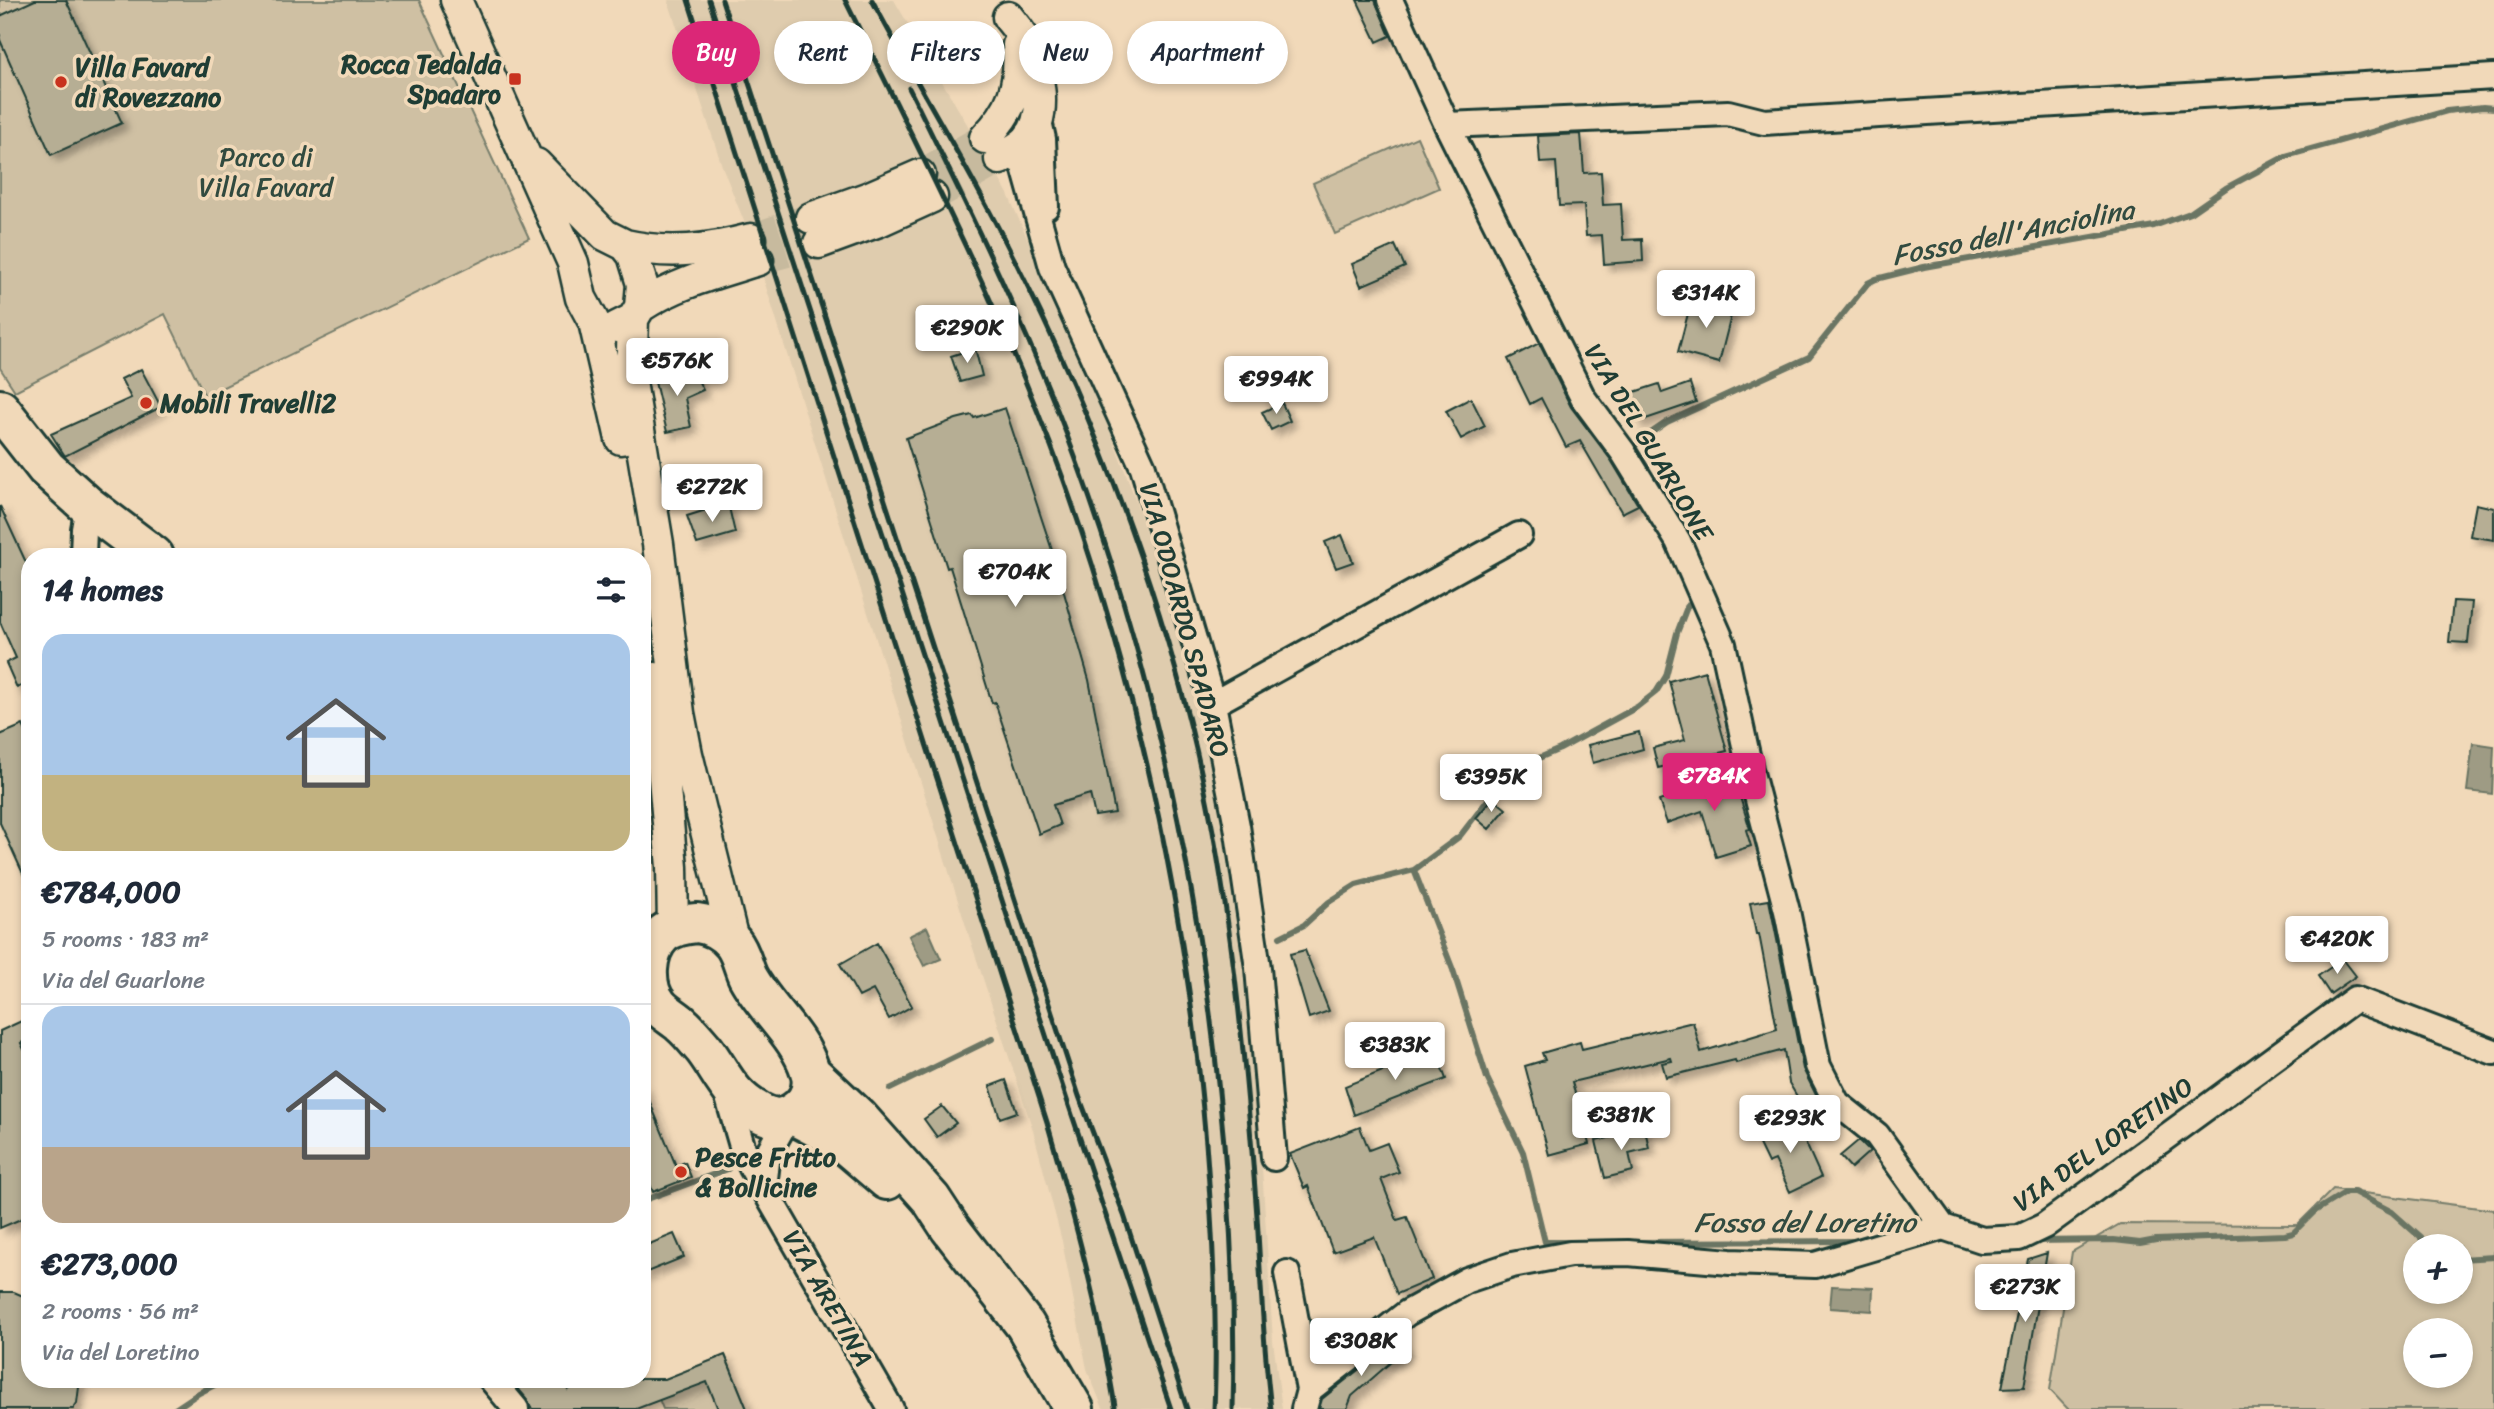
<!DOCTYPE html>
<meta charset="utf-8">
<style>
body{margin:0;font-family:Sriracha,sans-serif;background:#f2f2f3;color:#1f2937;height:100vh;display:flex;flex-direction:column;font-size:26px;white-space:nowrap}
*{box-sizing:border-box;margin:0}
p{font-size:23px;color:#747a83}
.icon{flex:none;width:38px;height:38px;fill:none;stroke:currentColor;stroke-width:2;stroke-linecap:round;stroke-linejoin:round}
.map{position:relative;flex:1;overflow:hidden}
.side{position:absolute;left:21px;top:548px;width:630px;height:840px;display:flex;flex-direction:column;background:#fff;border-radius:28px;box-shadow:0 4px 10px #0003}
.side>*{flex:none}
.guide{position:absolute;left:672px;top:21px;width:665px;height:63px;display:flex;gap:14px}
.controls{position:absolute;left:2403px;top:1234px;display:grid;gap:14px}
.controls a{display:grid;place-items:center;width:70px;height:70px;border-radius:50%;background:#fff;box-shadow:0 4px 10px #0003;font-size:35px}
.price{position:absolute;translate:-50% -60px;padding:0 16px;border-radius:7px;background:#fff;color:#222;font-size:23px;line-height:46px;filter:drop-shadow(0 2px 4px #0008)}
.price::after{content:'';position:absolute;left:50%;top:42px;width:21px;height:16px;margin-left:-10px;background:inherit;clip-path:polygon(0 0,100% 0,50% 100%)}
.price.selected{background:#db2777;color:#fff}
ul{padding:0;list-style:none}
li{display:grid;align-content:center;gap:14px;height:371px;padding:0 21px}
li+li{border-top:2px solid #e0e1e3}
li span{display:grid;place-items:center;height:217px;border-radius:21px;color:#555}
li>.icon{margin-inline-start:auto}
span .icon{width:126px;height:126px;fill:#fffc;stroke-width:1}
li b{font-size:30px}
h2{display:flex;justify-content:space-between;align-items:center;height:84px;padding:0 21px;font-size:30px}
.chip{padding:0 24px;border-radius:32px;background:#fff;box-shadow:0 4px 10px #0003;font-size:24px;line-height:63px}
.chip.selected{background:#db2777;color:#fff}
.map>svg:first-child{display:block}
.built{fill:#dfccae}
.green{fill:#cfc0a3;stroke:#777e6c;stroke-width:2;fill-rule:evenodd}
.water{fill:#9e9b84;stroke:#6b7564;stroke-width:2}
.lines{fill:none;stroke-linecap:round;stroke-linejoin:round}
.stream{stroke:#6b7564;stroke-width:6}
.building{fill:#b6ae94;stroke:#1f3d34;stroke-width:2;filter:url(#shadow)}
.tertiary-tunnel{stroke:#c7ba9e;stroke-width:30;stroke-dasharray:30 15;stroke-linecap:butt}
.minor-casing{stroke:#1f3d34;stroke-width:30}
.tertiary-casing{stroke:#1f3d34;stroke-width:35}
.primary-casing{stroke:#1f3d34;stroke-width:44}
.minor{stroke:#f1d9b9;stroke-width:24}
.tertiary{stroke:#f1d9b9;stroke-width:30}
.primary{stroke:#f1d9b9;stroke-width:38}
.rail{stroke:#1f3d34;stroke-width:5}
.poi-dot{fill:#c8321e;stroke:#f1d9b9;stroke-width:2.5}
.labels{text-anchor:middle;stroke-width:7;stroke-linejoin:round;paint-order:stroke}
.poi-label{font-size:26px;font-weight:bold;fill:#1f3d34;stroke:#f1d9b9;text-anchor:start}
.park-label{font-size:26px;fill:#314a3f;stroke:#f1d9b9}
.street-label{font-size:26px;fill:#1f3d34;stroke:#f1d9b9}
.water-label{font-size:28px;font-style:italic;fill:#324b40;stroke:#f1d9b9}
</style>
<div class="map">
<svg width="2494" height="1409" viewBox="0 0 2494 1409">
<defs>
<filter id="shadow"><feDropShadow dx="6" dy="6" stdDeviation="3.5" flood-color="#0004"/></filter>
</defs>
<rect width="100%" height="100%" fill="#f1d9b9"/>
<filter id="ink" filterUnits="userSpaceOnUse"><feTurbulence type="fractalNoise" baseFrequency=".0143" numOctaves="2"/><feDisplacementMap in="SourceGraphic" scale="14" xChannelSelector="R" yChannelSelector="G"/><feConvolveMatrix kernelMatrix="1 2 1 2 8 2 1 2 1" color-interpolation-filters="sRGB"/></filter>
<g filter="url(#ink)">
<path class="built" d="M 668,0 L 894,0 L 1007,192 L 1102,409 L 1136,501 L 1192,678 L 1215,783 L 1238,929 L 1260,1136 L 1273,1341 L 1282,1409 L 1104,1409 L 1102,1406 L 1087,1369 L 1062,1241 L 1033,1130 L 969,936 L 751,239 L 722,166 Z"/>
<path class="green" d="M 0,0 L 419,0 L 529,238 L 205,396 L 165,314 L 15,391 L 0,368 Z
M 1417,137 L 1439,188 L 1335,234 L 1313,183 Z
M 2333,1189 L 2494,1210 L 2494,1409 L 2068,1409 L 2050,1390 L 2072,1252 L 2120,1224 L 2297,1225 ZM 2460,1246 L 2460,1292 L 2415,1292 L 2415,1246 ZM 2460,1330 L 2460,1376 L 2415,1376 L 2415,1330 Z
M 725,1355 L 747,1409 L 663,1409 L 653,1384 Z"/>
<path class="water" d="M 2473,743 L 2494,746 L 2492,794 L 2467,791 Z
M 927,927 L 941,959 L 924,966 L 909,936 Z
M 1832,1286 L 1873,1288 L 1872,1311 L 1830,1308 Z"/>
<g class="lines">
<path class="stream" d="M 1629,452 L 1642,439 L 1667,422 L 1809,357 L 1868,283 L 1876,279 L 1924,267 L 2154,226 L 2190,213 L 2226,188 L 2286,156 L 2447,111 L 2483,107 L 2494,108
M 1414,870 L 1453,970 L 1487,1078 L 1523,1152 L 1545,1242 L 1574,1242
M 1280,937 L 1304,925 L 1329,902 L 1356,885 L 1414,870 L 1460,836 L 1500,784 L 1510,775 L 1532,761 L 1560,749 L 1637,707 L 1656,692 L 1666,676 L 1677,633 L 1687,607 L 1693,599 L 1692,595
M 890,1089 L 992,1039
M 642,1201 L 728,1169
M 2033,1241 L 2114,1240 L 2140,1243 L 2156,1240 L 2285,1235 L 2293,1233 L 2315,1211 L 2346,1192 L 2354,1192 L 2392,1212 L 2430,1246
M 1634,1242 L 1858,1241
M 2460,1259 L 2494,1257
M 175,1409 L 199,1393 L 226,1379"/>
</g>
<path class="building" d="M 35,0 L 66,0 L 122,123 L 51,155 L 0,40 L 0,16 Z
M 1357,0 L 1375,0 L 1390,36 L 1377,42 Z
M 1581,134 L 1584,173 L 1601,172 L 1603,205 L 1621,204 L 1623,240 L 1642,239 L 1643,261 L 1604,264 L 1602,235 L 1586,236 L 1584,205 L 1559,206 L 1556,162 L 1540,163 L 1538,136 Z
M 1395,245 L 1405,267 L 1361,286 L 1352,264 Z
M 1692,298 L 1733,308 L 1719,363 L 1678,352 Z
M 1539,343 L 1571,407 L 1611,460 L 1638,505 L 1622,513 L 1580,441 L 1566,447 L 1541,398 L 1530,404 L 1508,359 Z
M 975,348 L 982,376 L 960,382 L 951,356 Z
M 691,366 L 703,390 L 685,398 L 691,427 L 667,432 L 655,382 Z
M 141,369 L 161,407 L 65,456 L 51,434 L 131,398 L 121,379 Z
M 1690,383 L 1696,402 L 1637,422 L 1628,394 L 1659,384 L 1662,393 Z
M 1471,398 L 1485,426 L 1461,439 L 1446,411 Z
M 1282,403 L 1290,421 L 1271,430 L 1262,412 Z
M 1005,408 L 1051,547 L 1089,680 L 1115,813 L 1095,816 L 1090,794 L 1053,805 L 1060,825 L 1039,834 L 995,702 L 992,703 L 950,567 L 947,568 L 906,438 L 956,419 L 972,415 L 974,418 Z
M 728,503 L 735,533 L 697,544 L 687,516 Z
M 2476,504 L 2494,508 L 2494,540 L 2470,536 Z
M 0,506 L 30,571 L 30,689 L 27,683 L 17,688 L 6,663 L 16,658 L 0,622 Z
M 1342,535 L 1353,562 L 1336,568 L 1325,542 Z
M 2453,601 L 2472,602 L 2468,643 L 2449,642 Z
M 1705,671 L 1727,751 L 1658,768 L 1653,748 L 1685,740 L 1669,681 Z
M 23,725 L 30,740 L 30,889 L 0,823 L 0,735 Z
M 1639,732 L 1643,749 L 1593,763 L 1588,745 Z
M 1733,775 L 1750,829 L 1746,830 L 1751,846 L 1716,857 L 1702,811 L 1667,823 L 1659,801 Z
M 1493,798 L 1506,809 L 1489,829 L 1476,818 Z
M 1769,900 L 1803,1069 L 1820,1103 L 1804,1108 L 1789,1083 L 1784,1050 L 1736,1063 L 1735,1060 L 1666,1077 L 1662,1063 L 1672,1061 L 1671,1058 L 1572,1082 L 1589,1144 L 1549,1155 L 1525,1066 L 1545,1060 L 1542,1053 L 1580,1042 L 1582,1049 L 1693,1022 L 1701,1052 L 1777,1029 L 1759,934 L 1756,934 L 1750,903 Z
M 877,943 L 912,1006 L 889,1019 L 873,990 L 859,997 L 840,964 Z
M 1305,950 L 1329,1011 L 1309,1018 L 1290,954 Z
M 2343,959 L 2356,976 L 2330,994 L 2318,976 Z
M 30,1017 L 30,1039 L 21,1043 L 30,1062 L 30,1215 L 0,1228 L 0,1031 Z
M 1435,1050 L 1446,1079 L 1354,1115 L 1345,1086 Z
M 1006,1080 L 1017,1112 L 1000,1118 L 990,1086 Z
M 642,1083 L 676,1166 L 685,1162 L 691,1177 L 653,1192 L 642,1164 Z
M 942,1106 L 956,1123 L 937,1137 L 924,1119 Z
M 1795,1119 L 1821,1177 L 1790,1192 L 1775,1160 L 1768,1163 L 1756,1138 Z
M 1360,1127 L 1369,1150 L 1387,1143 L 1399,1172 L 1381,1179 L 1397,1220 L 1407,1217 L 1432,1279 L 1397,1294 L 1374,1237 L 1333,1252 L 1308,1186 L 1304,1188 L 1290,1154 Z
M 1645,1129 L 1649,1148 L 1629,1153 L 1633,1171 L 1605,1178 L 1596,1141 Z
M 1859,1140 L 1870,1151 L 1851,1168 L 1840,1156 Z
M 674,1234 L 684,1257 L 642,1274 L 642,1247 Z
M 2047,1253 L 2024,1387 L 2002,1388 L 2028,1259 Z
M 0,1292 L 14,1292 L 30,1299 L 30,1379 L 80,1379 L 77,1403 L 73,1409 L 0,1409 Z
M 1397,1339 L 1406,1349 L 1352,1396 L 1347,1409 L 1319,1409 L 1322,1399 Z
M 725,1355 L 747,1409 L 718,1409 L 707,1382 L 636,1409 L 532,1409 L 527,1399 L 510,1379 L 560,1379 L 568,1390 L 584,1379 L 665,1379 Z"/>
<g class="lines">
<path class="tertiary-tunnel" d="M 920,175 L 985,138
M 932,197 L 1000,159
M 751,239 L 811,218
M 758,260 L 819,243"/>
<defs>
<path id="minor" d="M 1390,0 L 1447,125 L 1583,398 L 1623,452 L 1678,541 L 1723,644 L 1750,769 L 1787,911 L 1818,1066 L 1837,1103 L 1877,1135 L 1943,1227
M 1037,112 L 1043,139 L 1046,207
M 1447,125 L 1728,113 L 1764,122 L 2494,77
M 1000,159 L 1012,157 L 1023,163 L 1052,267 L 1143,467 L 1213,704 L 1237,826 L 1258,968 L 1274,1158
M 83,556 L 84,529 L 88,506
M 1213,704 L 1519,535
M 725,1087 L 742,1146 L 752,1168 L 891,1409
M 764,1187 L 768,1153 L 781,1130 L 784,1117
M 1287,1273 L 1309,1390
M 491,1379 L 516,1409
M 1304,1409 L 1309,1390 L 1407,1313 L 1467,1280 L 1512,1265 L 1570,1254 L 1628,1253 L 1730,1262 L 1815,1265 L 1943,1227 L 1982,1240 L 2019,1238 L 2044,1226 L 2355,999 L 2494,1052"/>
<path id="tertiary" d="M 456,0 L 573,263 L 581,298 L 594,322 L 621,439
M 985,138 C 1013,109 1021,86 1018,45
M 1000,159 C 1008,152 1020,148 1027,140 C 1049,116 1039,71 1027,44 C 1023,35 1015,26 1008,17
M 536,164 L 605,235 L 625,245 L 633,255 L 642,284 L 640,307 L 633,319 L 617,327
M 811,218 L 867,198 L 920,175
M 819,243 L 879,221 L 932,197
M 625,245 C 669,255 709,250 751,239
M 640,307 C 676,283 717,273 758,260
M 633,319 L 631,382 L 658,544 L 679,713 L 687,754 L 734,944
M 655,678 L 672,867 L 673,928"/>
<path id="primary" d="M 0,409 L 46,468 L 88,506 L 154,556
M 697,923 C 711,925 724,932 733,943 C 741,953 743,967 748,977 C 766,1010 799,1035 810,1071 C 815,1088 808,1103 794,1112 C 782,1120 772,1119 759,1112 C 728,1095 723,1074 704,1049 C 697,1041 690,1032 682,1025 C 675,1018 664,1013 658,1005 C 643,986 645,952 662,935 C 671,927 685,924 697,923 Z
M 810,1072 L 859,1118 L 931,1199 L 950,1228 L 1025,1325 L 1074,1409
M 791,1114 L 839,1139 L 887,1180"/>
</defs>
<use href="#minor" class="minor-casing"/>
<use href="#tertiary" class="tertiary-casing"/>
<use href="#primary" class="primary-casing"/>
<use href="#minor" class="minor"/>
<use href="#tertiary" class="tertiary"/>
<use href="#primary" class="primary"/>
<path class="rail" d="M 688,0 L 1047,1122 C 1074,1216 1099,1309 1115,1406
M 709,0 L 1067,1100 L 1171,1409
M 722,0 L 1079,1096 L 1124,1215 L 1187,1409
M 845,0 C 923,157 1003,313 1063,478 C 1140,693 1187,916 1206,1143 C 1213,1231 1218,1320 1214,1409
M 872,0 C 914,79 961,155 1002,235 C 1083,392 1149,557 1191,728 C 1230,887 1245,1053 1257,1216 C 1261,1280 1263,1345 1271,1409
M 909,88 C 972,216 1036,345 1083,479 C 1154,678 1198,882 1219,1092 C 1230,1197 1236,1303 1233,1409"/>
</g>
</g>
<g class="poi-dot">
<rect x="508" y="72" width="14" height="14" rx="3.5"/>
<circle cx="61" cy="82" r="7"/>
<circle cx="146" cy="403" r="7"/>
<circle cx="681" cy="1172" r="7"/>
</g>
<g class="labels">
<g class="poi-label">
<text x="501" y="73" text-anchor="end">Rocca Tedalda<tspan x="501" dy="30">Spadaro</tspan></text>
<text x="75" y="76">Villa Favard<tspan x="75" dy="30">di Rovezzano</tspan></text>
<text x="160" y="412">Mobili Travelli2</text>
<text x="695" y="1166">Pesce Fritto<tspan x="695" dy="30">&amp; Bollicine</tspan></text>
</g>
<g class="park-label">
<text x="266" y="166">Parco di<tspan x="266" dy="30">Villa Favard</tspan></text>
</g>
<g class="street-label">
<text transform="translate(1649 442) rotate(59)" y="9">VIA DEL GUARLONE</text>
<text transform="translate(1185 620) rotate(75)" y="9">VIA ODOARDO SPADARO</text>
<text transform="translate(2103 1144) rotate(-35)" y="9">VIA DEL LORETINO</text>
<text transform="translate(828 1298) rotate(60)" y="9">VIA ARETINA</text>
</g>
<g class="water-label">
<text transform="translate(2013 232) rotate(-11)" y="10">Fosso dell'Anciolina</text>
<text x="1805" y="1232">Fosso del Loretino</text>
</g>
</g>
</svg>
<div class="controls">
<a>+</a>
<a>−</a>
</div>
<b class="price" style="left:1706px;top:330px">€314K</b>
<b class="price" style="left:967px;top:365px">€290K</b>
<b class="price" style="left:677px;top:398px">€576K</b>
<b class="price" style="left:1276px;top:416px">€994K</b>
<b class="price" style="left:712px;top:524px">€272K</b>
<b class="price" style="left:1015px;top:609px">€704K</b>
<b class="price selected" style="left:1714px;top:813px">€784K</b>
<b class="price" style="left:1491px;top:814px">€395K</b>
<b class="price" style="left:2337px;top:976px">€420K</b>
<b class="price" style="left:1395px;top:1082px">€383K</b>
<b class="price" style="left:1621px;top:1152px">€381K</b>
<b class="price" style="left:1790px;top:1155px">€293K</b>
<b class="price" style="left:2025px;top:1324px">€273K</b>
<b class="price" style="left:1361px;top:1378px">€308K</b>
<div class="guide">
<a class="chip selected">Buy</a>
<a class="chip">Rent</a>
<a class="chip">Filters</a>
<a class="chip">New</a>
<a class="chip">Apartment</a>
</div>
<section class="side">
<h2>14 homes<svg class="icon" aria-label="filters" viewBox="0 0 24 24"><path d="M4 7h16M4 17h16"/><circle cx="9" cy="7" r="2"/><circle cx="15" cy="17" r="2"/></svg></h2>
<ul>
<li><span style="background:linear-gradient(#a9c7e8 65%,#c2b280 0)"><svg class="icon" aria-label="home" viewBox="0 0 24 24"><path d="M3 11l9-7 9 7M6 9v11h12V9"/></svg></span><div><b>€784,000</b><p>5 rooms · 183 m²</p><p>Via del Guarlone</p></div></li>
<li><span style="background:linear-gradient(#a9c7e8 65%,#b9a48a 0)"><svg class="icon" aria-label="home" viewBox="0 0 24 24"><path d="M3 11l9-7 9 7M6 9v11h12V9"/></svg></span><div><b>€273,000</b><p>2 rooms · 56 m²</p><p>Via del Loretino</p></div></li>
</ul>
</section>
</div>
